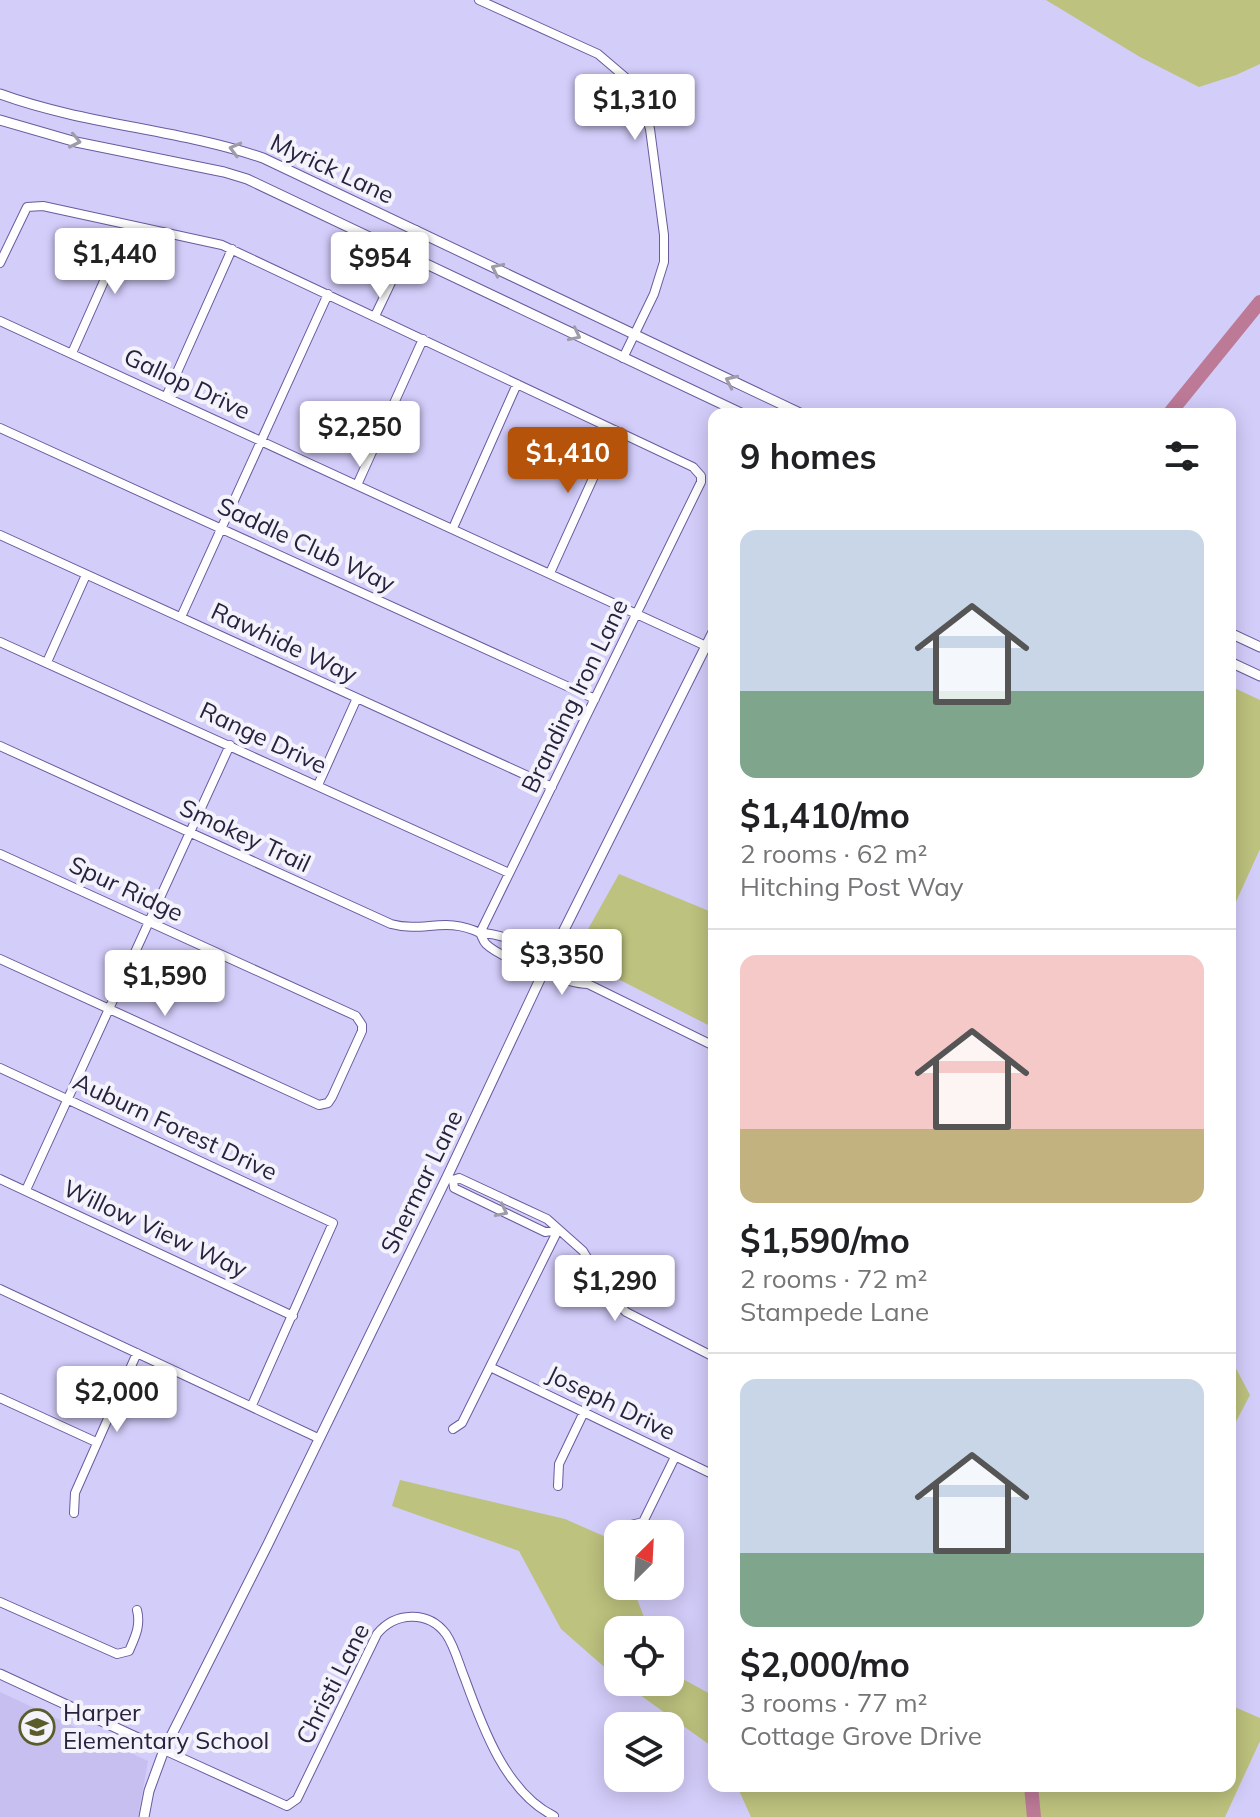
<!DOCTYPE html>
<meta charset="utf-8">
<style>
body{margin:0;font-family:Mulish,sans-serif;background:#f6f6f6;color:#202124;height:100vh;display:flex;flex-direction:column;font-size:30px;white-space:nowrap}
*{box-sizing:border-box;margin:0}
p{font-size:26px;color:#757577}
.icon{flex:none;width:44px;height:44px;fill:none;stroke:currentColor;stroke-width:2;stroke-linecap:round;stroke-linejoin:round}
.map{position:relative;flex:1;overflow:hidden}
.side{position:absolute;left:708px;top:408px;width:528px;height:1384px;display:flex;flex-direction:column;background:#fff;border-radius:16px;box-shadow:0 4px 20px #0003}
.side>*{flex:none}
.needle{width:52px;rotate:24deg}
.tools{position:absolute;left:604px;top:1520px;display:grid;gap:16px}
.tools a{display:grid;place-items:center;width:80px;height:80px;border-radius:16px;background:#fff;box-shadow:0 4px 20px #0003;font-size:40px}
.price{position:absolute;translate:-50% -68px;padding:0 18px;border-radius:8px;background:#fff;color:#222;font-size:26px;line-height:52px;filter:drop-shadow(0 2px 4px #0008)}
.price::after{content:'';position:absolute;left:50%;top:48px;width:24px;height:18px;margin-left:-12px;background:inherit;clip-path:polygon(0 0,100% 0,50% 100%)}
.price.current{background:#b45309;color:#fff}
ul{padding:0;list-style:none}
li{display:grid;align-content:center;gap:16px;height:424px;padding:0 32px}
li+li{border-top:2px solid #e0e0e0}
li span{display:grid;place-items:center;height:248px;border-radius:16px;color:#555}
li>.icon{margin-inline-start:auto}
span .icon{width:144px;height:144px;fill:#fffc;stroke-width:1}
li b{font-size:34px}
h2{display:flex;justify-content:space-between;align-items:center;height:96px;padding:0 32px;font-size:34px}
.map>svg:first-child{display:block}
.built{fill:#c6bfef}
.green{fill:#bdc27e}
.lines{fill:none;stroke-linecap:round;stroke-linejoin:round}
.river{stroke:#bd7a97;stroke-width:14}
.minor-casing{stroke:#695b9e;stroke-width:10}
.tertiary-casing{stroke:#695b9e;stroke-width:11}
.minor{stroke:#fff;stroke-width:8}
.tertiary{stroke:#fff;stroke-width:9}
.oneway{stroke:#9e9ca9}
.labels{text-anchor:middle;stroke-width:8;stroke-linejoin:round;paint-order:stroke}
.street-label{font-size:24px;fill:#28223f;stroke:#f4f3fb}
.poi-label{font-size:24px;fill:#28223f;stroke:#f4f3fb;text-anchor:start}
</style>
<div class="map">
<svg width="1260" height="1817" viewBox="0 0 1260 1817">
<rect width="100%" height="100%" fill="#d3cdfa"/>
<path class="built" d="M 0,1692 L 148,1761 L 138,1817 L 0,1817 Z"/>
<path class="green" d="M 1046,0 L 1260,0 L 1260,64 L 1236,75 L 1199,87 L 1140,57 Z
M 1230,686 L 1260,700 L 1260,849 L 1230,915 Z
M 619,874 L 714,913 L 714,1028 L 573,956 Z
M 1230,1357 L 1250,1395 L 1230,1433 Z
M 400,1480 L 565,1519 L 615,1541 L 618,1550 L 618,1586 L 632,1586 L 649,1630 L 618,1630 L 618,1679 L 561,1629 L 519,1551 L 392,1506 Z
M 670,1672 L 714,1696 L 714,1748 L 622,1682 L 670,1682 Z
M 1230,1705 L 1260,1718 L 1260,1741 L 1225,1817 L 751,1817 L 737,1786 L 1230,1786 Z"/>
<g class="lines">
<path class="river" d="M 1169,414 L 1260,302
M 1031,1786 L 1034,1817"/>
<defs>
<path id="minor" d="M 479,0 L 598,54 L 625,77 L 644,110 L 650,129 L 664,235 L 664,262 L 654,294 L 623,358
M 0,263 L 27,207 L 43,206 L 222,245 L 693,467 L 701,476 L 701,482 L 480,933 C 445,916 424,933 391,924 L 0,746
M 375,316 L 416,230
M 0,321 L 706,646
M 72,353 L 129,225
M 166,397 L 232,249
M 0,428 L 595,699
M 357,485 L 423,339
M 453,528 L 517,384
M 0,535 L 552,787
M 550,573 L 615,430
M 181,617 L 328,294
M 0,642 L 509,873
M 47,662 L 86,575
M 318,785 L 357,698
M 0,854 L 356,1016 L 362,1025 L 362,1031 L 332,1097 L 328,1103 L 319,1105 L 0,959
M 588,984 C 571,963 507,933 480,933 C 482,936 483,941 486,944 C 500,958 568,984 588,984 L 714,1046
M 0,1068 L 333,1223 L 252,1405
M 448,1178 L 453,1180 L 454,1188 L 545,1232 L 558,1230
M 0,1179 L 293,1316
M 453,1180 L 459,1178 L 547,1219 L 583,1251 L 609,1294 L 626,1312 L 714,1357
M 26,1190 L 230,745
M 0,1289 L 318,1438
M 490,1367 L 714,1475
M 0,1398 L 96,1442
M 453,1429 L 462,1423 L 558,1230
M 558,1486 L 559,1464 L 584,1412
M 74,1513 L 75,1493 L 137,1353
M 631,1525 L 643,1522 L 675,1457
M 0,1602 L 117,1654 L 129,1651 C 135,1637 141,1626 137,1610
M 714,1609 L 714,1621
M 164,1750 L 287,1806 L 297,1799 L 377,1634 C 395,1612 428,1610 446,1634 C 455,1647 459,1665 465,1679 C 482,1726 506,1793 554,1816"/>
<path id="tertiary" d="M 0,94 C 85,125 178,129 263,158 L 802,414
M 0,120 L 76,142 L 224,172 L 247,179 L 743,414
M 1230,633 L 1260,647
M 1230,662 L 1260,676
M 0,1674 L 164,1750
M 144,1817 L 149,1791 L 164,1750 L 268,1544 L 447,1177 L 550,958 L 714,630"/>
</defs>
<use href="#minor" class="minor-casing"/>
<use href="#tertiary" class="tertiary-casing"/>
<use href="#minor" class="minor"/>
<use href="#tertiary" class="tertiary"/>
</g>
<defs><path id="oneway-chevron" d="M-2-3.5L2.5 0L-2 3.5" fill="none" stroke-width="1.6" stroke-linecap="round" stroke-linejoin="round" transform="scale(2)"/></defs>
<g class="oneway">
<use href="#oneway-chevron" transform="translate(75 141) rotate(12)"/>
<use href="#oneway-chevron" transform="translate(235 149) rotate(-165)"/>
<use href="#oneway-chevron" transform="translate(497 269) rotate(-154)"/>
<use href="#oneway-chevron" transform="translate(575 335) rotate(26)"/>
<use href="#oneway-chevron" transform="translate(731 381) rotate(-155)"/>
<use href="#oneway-chevron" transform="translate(502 1211) rotate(26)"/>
</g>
<defs>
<symbol id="school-ring" viewBox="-11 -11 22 22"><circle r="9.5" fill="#f4f3fb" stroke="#5a5d2a" stroke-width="1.5"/><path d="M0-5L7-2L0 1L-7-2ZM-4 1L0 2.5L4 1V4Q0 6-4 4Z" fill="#5a5d2a"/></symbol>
</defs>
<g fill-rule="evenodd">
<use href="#school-ring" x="17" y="1707" width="40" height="40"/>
</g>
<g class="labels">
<g class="street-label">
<text transform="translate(332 169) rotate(25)" y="8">Myrick Lane</text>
<text transform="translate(187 384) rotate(25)" y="8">Gallop Drive</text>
<text transform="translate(306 545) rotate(25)" y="8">Saddle Club Way</text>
<text transform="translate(284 643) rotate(25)" y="8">Rawhide Way</text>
<text transform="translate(575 696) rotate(-64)" y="8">Branding Iron Lane</text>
<text transform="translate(263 738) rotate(25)" y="8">Range Drive</text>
<text transform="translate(245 836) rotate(25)" y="8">Smokey Trail</text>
<text transform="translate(126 889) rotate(25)" y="8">Spur Ridge</text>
<text transform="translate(175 1127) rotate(25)" y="8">Auburn Forest Drive</text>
<text transform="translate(422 1182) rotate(-64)" y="8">Shermar Lane</text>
<text transform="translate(155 1229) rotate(25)" y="8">Willow View Way</text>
<text transform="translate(611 1403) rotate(26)" y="8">Joseph Drive</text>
<text transform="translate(333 1684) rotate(-63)" y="8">Christi Lane</text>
</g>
<g class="poi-label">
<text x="63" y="1721">Harper<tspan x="63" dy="28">Elementary School</tspan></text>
</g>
</g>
</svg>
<div class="tools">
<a><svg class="needle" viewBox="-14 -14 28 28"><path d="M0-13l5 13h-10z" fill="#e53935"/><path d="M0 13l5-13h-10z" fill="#757577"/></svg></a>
<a><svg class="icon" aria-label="locate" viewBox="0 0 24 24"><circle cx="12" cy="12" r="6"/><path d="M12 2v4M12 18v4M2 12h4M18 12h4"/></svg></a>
<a><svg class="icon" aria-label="layers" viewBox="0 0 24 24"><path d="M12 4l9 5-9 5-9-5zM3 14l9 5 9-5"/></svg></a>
</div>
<b class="price" style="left:635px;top:142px">$1,310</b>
<b class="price" style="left:115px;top:296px">$1,440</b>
<b class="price" style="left:380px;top:300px">$954</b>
<b class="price" style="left:360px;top:469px">$2,250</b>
<b class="price current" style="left:568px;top:495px">$1,410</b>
<b class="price" style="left:562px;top:997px">$3,350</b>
<b class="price" style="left:165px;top:1018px">$1,590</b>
<b class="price" style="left:615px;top:1323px">$1,290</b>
<b class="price" style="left:117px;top:1434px">$2,000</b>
<section class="side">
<h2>9 homes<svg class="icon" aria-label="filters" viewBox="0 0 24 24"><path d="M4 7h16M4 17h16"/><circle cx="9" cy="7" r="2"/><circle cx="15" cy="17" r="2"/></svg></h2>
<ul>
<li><span style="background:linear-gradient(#c9d6e8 65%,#7fa58c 0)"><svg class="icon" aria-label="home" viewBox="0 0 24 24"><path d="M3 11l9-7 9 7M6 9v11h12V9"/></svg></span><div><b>$1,410/mo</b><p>2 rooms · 62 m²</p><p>Hitching Post Way</p></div></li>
<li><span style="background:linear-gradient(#f6c9c9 70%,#c2b280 0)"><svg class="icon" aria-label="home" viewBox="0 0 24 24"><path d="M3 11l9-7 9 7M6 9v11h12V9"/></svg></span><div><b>$1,590/mo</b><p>2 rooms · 72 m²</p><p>Stampede Lane</p></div></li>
<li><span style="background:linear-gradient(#c9d6e8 70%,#7fa58c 0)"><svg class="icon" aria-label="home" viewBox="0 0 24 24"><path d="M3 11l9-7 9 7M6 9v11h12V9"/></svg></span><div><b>$2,000/mo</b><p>3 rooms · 77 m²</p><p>Cottage Grove Drive</p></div></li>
</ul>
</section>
</div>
